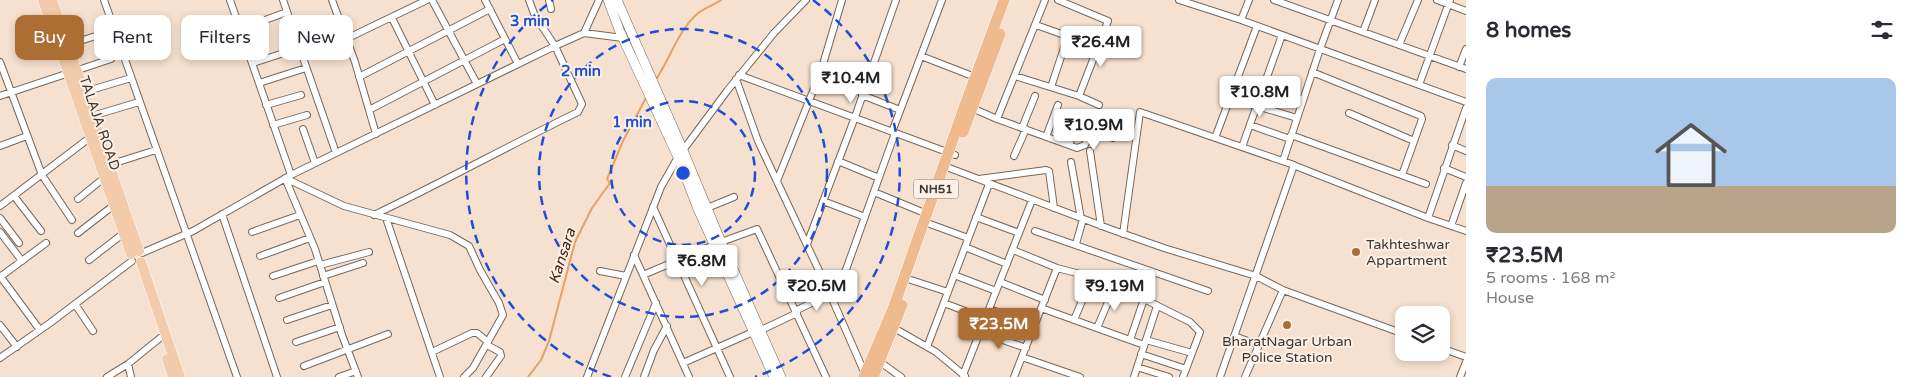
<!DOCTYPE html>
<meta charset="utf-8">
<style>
body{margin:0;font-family:"Varela Round",sans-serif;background:#f2f2f3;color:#2b2b33;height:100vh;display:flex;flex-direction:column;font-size:19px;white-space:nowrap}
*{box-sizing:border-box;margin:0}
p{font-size:16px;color:#7c7c81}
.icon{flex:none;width:28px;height:28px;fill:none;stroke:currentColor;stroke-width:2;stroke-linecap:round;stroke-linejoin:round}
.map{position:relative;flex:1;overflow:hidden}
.side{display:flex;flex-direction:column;background:#fff;width:450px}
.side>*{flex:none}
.hud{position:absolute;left:15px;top:15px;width:475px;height:45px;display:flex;gap:10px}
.controls{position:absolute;left:1395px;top:306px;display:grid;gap:10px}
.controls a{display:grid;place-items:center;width:55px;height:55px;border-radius:10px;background:#fff;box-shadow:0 2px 8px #0003;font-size:25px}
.price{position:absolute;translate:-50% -42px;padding:0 11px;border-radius:5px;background:#fff;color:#222;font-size:16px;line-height:32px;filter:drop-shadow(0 1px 2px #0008)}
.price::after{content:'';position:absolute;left:50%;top:30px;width:15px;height:11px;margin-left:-8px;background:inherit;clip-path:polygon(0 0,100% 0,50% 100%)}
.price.active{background:#ad6e34;color:#fff}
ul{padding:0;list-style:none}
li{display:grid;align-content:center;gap:10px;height:265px;padding:0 20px}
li+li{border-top:1px solid #e1e1e2}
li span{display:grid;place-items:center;height:155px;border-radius:10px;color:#555}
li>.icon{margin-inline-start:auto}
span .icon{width:90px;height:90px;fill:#fffc;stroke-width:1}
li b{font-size:21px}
h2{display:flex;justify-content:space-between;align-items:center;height:60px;padding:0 20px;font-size:21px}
.tag{padding:0 18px;border-radius:10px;background:#fff;box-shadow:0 2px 8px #0003;font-size:18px;line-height:45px}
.tag.active{background:#ad6e34;color:#fff}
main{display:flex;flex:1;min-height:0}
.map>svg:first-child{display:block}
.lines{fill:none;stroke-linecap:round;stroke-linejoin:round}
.stream{stroke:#e5a166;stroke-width:2}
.minor-casing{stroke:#796658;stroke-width:8}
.tertiary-casing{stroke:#796658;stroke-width:10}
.primary-casing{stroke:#fff;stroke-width:11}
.trunk-casing{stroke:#fff;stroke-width:12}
.minor{stroke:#fff;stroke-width:6}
.tertiary{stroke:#fff;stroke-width:9}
.primary{stroke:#f2cbaa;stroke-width:10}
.trunk{stroke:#eeba8e;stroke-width:11}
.ring{fill:none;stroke:#1d4ed8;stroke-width:2.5;stroke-dasharray:9 6}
.poi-dot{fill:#ad6e34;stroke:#fdf0e6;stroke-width:2}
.labels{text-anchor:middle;stroke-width:4;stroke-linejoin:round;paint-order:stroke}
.shield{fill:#fdf0e6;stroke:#776e66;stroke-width:1}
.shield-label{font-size:12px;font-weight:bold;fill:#3e362f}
.street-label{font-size:14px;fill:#3e362f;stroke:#fdf0e6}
.poi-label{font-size:14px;fill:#3e362f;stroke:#fdf0e6;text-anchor:start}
.water-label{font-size:15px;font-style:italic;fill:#42260c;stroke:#fdf0e6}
.centre{fill:#1d4ed8;stroke:#fdf0e6;stroke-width:2.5}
.ring-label{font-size:15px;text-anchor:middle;font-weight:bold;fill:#1d4ed8;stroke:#fdf0e6;stroke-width:4;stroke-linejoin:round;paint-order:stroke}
</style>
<main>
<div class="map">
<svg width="1466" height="377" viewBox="0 0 1466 377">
<rect width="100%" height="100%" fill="#f6e1d0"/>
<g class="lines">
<path class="stream" d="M 655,81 C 670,59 678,31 697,14 C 704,8 714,5 721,0
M 528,377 L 541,360 L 549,341 L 575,242 L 592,208 L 610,183 L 607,179 L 623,141 L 647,96"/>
<defs>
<path id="minor" d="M 104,0 L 237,377
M 230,0 L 291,175
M 283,0 L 336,153
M 332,0 L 355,62 L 376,134
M 432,0 L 477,84
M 485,0 L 518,64
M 549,0 L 551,9
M 1179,0 L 1241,20 L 1466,102
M 1274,0 L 1466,69
M 1437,0 L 1466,11
M 392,18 L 435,105
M 1241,20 L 1249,0
M 1036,25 L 1098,47
M 240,29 L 287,12
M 1363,32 L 1375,0
M 584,33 L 599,0
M 346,39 L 427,0
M 77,42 L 114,30
M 1399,45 L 1418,0
M 921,56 L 975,77
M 0,62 L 42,175 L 72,220
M 253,63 L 299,48
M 1459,67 L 1466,49
M 1312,72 L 1421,116 L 1422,119 L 1402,175
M 739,75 L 955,155
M 1015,76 L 1079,96 L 1108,21 L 1058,0
M 359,77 L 490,9
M 736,79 L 758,141 L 830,294 L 865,374
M 259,83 L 306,68
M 1419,85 L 1450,0
M 1264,86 L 1303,100
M 1051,87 L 1068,36
M 84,92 L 131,78
M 862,95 L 900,110
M 0,96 L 111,59
M 1079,96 L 1099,105
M 1230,98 L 1297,118
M 266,105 L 301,95
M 972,108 L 997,119 L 1077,148 L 1085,145 L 1092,131 L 1113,138
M 1466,108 L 1428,218 L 1466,231
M 369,110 L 505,39
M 1349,113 L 1414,141
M 92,116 L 139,102
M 997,119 L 1045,0
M 273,125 L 307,115
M 1250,125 L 1290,139
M 1022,128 L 1035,96
M 303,129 L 315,163
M 892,132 L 942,0
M 1291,135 L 1426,184
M 1046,137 L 1058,105
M 1215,138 L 1257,26
M 1069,145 L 1080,114
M 1452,145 L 1466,151
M 0,146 L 27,136
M 1242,147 L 1282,35
M 1090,151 L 1101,226
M 1014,156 L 1026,129
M 838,161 L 879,178
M 1283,161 L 1320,49 L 1338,0
M 118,162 L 156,150
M 1071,162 L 1081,219
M 1293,165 L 1428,218
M 944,166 L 1110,229 L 1164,248 L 1256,276 L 1283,290 L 1404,334
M 1444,168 L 1466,177
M 979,179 L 1046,170 L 1049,171 L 1054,208
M 777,181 L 821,71 L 842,0
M 874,192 L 927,214
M 14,196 L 41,231
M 78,199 L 104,178
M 823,201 L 865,217
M 0,206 L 92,136
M 653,207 L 730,377
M 707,208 L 734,197
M 222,214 L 277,377
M 374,215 C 443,182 510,145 578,112 L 582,104 L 555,46 L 535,16 L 529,0
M 976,217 L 1019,233
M 0,218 L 19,243
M 386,218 L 440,377
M 930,224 L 968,238
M 1451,226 L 1466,183
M 1035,231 L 1208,291
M 0,232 L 22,261
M 252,232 L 300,215
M 78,233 L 114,205
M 1123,234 L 1140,112 L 1294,165 L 1220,377
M 807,244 L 855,117 L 896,0
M 1076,244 L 1083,219
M 965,247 L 1007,264
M 1013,250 L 1057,268 L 1014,377
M 142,253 L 193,231 L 291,175 L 555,46 L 584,33 L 623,38
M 634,255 L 689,377
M 260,256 L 310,238
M 89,260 L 124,233
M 320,265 L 369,252
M 1057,268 L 1092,277 L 1144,299 L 1190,322 L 1200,332 L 1183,377
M 600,271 L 626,276
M 643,275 L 721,242 L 757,229 L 826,377
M 954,275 L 996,291
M 0,276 L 40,330
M 273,276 L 318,261
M 323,276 L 363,263
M 0,277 L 46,243
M 911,280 L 948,292
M 1000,282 L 1045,300
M 279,298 L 325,282
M 834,303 L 895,133
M 944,303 L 1030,336
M 75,304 L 93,331
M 1041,308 L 1144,345
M 989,309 L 1035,325
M 795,311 L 830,294
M 287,320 L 332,305
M 1074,320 L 1092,277
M 0,325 L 17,347
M 894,328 L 936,352 L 965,376
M 1097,328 L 1114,288
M 757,332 L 797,313
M 980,332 L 1026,348
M 1234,336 L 1259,345
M 1130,340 L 1144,299
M 1146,340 L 1192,353
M 296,342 L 340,327
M 927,347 L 989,184
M 1441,348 L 1466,357
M 432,352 L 472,333 L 477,333 L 488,342
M 1141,354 L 1186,369
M 1022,357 L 1080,377
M 0,358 L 50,323 L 132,261
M 880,362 L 901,377
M 683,363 L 753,332
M 128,364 L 131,377
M 304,366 L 388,334
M 1137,367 L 1169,377
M 963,375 L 1032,200
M 107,377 L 128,364 L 160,338
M 339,377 L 356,371
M 358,377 L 342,335 L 315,249 L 285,178 L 344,206 L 450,235 L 469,246 L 480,270 L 499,303 L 503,315 L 473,368 L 464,377
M 486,377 L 501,356 L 500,352 L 487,345
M 587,377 L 661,187 L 678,157 L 727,91 L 774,33 L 806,0
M 625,377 L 656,303
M 644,377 L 654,350 L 667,326
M 1134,377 L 1157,306
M 1245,377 L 1283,290
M 1460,377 L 1466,362"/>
<path id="tertiary" d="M 608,0 L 620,32 L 678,157 L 698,209 L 774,377
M 617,0 L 682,148 L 721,242 L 781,377"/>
<path id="primary" d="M 43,0 L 131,254
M 52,0 L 139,251
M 141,262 L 180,377
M 167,359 L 173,377"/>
<path id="trunk" d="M 963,132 L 1000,34
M 864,377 L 893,309 L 965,105 L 1004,0
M 873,377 L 902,305"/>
</defs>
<use href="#minor" class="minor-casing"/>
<use href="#tertiary" class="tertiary-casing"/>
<use href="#primary" class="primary-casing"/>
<use href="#trunk" class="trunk-casing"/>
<use href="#minor" class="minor"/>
<use href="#tertiary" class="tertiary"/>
<use href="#primary" class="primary"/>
<use href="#trunk" class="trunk"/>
</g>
<g class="ring">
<circle cx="683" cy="173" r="72"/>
<circle cx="683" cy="173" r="144"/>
<path d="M611 377A216 216 0 0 1 553 0M813 0A216 216 0 0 1 755 377"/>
</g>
<g class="poi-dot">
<circle cx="1356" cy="252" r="5"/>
<circle cx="1287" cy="325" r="5"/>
</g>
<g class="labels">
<rect class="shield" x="913.5" y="179.5" width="45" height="19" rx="4"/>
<g class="shield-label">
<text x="936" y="193">NH51</text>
</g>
<g class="street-label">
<text transform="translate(100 123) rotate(71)" y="5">TALAJA ROAD</text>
</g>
<g class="poi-label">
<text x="1366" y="249">Takhteshwar<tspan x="1366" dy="16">Appartment</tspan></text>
<text x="1287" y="346" text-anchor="middle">BharatNagar Urban<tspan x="1287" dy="16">Police Station</tspan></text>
</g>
<g class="water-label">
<text transform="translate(562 256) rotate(-72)" y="5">Kansara</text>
</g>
</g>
<circle cx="683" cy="173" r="8" class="centre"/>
<g class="ring-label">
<text x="530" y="26">3 min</text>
<text x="581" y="76">2 min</text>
<text x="632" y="127">1 min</text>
</g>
</svg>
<div class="controls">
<a><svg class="icon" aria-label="layers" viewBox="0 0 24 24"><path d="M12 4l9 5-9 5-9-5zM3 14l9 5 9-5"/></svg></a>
</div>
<b class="price" style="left:1101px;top:68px">₹26.4M</b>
<b class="price" style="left:851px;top:104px">₹10.4M</b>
<b class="price" style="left:1260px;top:118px">₹10.8M</b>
<b class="price" style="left:1094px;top:151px">₹10.9M</b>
<b class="price" style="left:702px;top:287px">₹6.8M</b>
<b class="price" style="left:817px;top:312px">₹20.5M</b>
<b class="price" style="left:1115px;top:312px">₹9.19M</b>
<b class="price active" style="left:999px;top:350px">₹23.5M</b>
<div class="hud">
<a class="tag active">Buy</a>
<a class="tag">Rent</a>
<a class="tag">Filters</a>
<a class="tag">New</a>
</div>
</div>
<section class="side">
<h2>8 homes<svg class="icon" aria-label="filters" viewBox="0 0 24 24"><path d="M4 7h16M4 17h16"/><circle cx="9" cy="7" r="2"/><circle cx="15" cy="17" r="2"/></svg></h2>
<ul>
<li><span style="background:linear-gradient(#a9c7e8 70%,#b9a48a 0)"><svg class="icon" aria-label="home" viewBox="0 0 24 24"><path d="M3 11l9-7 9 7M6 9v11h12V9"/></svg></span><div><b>₹23.5M</b><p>5 rooms · 168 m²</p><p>House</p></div></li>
</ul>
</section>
</main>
